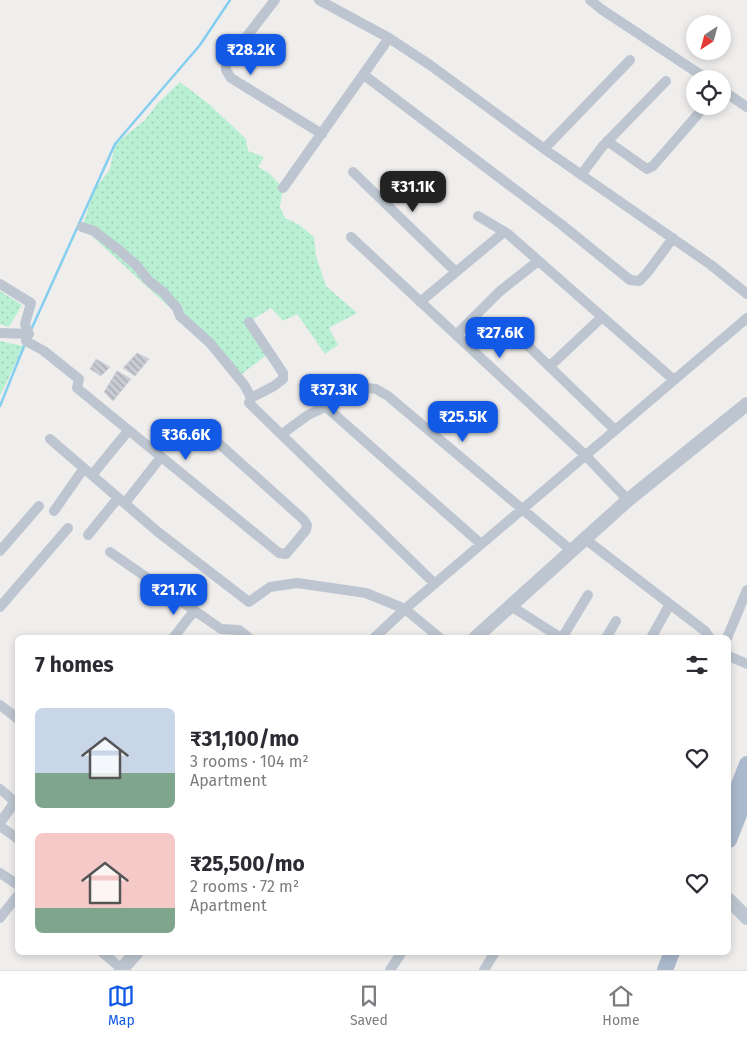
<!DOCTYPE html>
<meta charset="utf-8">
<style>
body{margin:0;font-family:"Fira Sans",sans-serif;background:#f7f7f7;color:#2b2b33;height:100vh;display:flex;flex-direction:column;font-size:19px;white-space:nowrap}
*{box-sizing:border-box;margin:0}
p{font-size:16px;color:#7c7c81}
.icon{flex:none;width:28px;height:28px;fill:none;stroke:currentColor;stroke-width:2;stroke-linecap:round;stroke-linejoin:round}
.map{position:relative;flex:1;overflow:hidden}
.sheet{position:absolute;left:15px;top:635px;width:716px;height:320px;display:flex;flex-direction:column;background:#fff;border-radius:8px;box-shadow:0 2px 8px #0003}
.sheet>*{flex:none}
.needle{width:32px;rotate:216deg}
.tools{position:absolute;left:686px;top:15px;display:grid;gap:10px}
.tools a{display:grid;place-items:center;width:45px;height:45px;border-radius:50%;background:#fff;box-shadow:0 2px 8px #0003;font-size:25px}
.price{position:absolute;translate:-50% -42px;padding:0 11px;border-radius:10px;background:#1259e5;color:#fff;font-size:16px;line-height:32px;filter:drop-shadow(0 1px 2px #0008)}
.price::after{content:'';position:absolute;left:50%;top:30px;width:15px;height:11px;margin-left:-8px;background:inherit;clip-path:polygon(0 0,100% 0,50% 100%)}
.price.selected{background:#222;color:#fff}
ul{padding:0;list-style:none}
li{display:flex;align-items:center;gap:15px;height:125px;padding:0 20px}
li span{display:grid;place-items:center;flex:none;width:140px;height:100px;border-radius:8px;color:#555}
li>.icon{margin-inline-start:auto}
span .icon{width:60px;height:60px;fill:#fffc;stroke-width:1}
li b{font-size:21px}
h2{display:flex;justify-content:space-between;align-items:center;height:60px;padding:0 20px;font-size:21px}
.dock{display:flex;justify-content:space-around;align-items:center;height:70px;border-top:1px solid #e1e1e2;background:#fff;font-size:14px;color:#7c7c81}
.dock a{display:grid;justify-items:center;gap:2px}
.dock .selected{color:#1259e5}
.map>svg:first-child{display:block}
.grass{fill:url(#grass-dots)}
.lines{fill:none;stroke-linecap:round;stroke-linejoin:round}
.stream{stroke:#84ceef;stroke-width:2.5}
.building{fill:url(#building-back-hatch);stroke:#d1d2d9}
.minor{stroke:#bdc6d0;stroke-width:10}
.tertiary{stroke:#bdc6d0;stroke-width:14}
.primary{stroke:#abb9cd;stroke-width:16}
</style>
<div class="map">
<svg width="747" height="970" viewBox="0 0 747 970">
<defs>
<pattern id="grass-dots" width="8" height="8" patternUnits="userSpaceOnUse" patternTransform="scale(1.25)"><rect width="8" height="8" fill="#b9f0d4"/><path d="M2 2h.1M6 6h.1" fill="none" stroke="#a0cfb8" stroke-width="1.8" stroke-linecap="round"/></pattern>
<pattern id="building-back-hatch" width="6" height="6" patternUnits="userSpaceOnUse" patternTransform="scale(1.25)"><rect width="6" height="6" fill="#c9cbd3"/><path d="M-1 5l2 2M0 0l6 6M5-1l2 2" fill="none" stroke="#a5a7ae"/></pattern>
</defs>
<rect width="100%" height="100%" fill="#f0eded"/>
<path class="grass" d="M 180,82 L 210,105 L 246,139 L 248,151 L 264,157 L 258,167 L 269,173 L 283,188 L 280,207 L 285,218 L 298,224 L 314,237 L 316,256 L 326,286 L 357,313 L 329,328 L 338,345 L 325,354 L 297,314 L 283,321 L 271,308 L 249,322 L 269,353 L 242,374 L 82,227 L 94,190 L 110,169 L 115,144 L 144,121 L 157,104 Z
M 0,291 L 22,305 L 9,327 L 0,324 Z
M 0,341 L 24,346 L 0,396 Z"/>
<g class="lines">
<path class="stream" d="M 31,330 L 115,144 L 200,45 L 230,0
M 0,406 L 25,344"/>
</g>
<path class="building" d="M 137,353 L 149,359 L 135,376 L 123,368 Z
M 96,359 L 110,367 L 101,376 L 90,369 Z
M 117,371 L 131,379 L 113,401 L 104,392 Z"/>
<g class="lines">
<path class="minor" d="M 275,0 L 226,63 L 226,70 L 231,78 L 322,134
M 319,0 L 389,38 L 430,65 L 550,153 L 711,265 L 747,294
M 590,0 L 601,9 L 707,79
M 364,75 L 562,225 L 630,280 L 639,281 L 647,273 L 673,238
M 722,90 L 747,107
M 607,141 L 647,169 L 653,166 L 699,113
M 544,149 L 630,60
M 353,172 L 456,272
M 581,175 L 602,147 L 666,81
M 283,188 L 389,38
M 478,216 L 508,234 L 674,380
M 82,227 L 94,231 L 119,250 L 136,265 L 149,281 L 163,292 L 177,308 L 180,316 L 210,343 L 233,371 L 245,386 L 251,398
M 351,237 L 585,455 L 628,500
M 0,284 L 31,303 L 25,324 L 29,334 L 0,333
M 420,302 L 504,232
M 249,322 L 283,373 L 283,379 L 274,386 L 251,398 L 249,403 L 435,584
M 456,335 L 499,292 L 538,261
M 518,336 L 615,430
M 26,341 L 44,351 L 79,379 L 77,388 L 279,553 L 286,554 L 306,530 L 307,525 L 303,519 L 216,441
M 550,366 L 602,317
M 325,406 L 481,544
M 282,434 L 308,415 L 365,388 L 376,389 L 388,396 L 572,551
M 50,439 L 158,532 L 249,602 L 270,587 L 297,583 L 366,593 L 405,609 L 440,638
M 92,475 L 128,431
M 125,503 L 161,457
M 54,511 L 84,468
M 88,535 L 118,498
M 585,539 L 705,631 L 710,638
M 0,551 L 39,506
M 110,552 L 221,629 L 239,630 L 249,638
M 511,606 L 561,638
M 0,607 L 68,528
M 173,638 L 194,611
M 374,638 L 405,609 L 747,318
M 562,638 L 588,595
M 606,638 L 616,621
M 651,638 L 670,604
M 727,638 L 747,590
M 729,656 L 747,664
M 0,705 L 18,719
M 0,789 L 13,800 L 12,806 L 0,823
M 0,826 L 18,839
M 0,873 L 18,885
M 0,918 L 18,895
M 102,952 L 122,969
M 390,970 L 402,952
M 484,970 L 495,952"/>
<path class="tertiary" d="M 475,638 L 628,500 L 747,404
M 729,900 L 747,918
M 121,970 L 137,952"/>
<path class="primary" d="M 730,808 L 747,764
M 729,840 L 747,794
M 665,970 L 672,952"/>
</g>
</svg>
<div class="tools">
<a><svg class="needle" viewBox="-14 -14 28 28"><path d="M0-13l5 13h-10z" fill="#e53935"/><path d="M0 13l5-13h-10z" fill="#7c7c81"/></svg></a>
<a><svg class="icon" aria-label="locate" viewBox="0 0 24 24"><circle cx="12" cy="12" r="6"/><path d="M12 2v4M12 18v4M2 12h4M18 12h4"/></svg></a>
</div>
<b class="price" style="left:251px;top:76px">₹28.2K</b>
<b class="price selected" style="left:413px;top:213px">₹31.1K</b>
<b class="price" style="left:500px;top:359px">₹27.6K</b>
<b class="price" style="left:334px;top:416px">₹37.3K</b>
<b class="price" style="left:463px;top:443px">₹25.5K</b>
<b class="price" style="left:186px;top:461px">₹36.6K</b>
<b class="price" style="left:174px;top:616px">₹21.7K</b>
<section class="sheet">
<h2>7 homes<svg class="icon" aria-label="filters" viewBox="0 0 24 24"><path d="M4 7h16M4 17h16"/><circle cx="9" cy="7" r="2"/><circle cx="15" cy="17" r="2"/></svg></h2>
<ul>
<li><span style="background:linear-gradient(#c9d6e8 65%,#7fa58c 0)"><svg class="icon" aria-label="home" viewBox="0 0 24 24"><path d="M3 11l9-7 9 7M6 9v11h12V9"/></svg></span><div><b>₹31,100/mo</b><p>3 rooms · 104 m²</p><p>Apartment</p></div><svg class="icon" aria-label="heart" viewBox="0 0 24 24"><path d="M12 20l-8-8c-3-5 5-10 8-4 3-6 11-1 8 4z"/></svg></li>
<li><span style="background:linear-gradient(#f6c9c9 75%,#7fa58c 0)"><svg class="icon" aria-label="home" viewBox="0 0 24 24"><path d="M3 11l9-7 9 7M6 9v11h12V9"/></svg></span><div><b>₹25,500/mo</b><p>2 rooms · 72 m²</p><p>Apartment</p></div><svg class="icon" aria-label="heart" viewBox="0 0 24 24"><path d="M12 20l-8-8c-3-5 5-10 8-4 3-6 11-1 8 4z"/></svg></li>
</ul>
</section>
</div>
<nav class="dock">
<a class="selected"><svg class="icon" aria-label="map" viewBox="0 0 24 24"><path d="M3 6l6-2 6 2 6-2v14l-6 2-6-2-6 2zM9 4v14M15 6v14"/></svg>Map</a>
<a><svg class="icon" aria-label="saved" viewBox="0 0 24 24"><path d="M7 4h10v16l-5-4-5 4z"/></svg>Saved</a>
<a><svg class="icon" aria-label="home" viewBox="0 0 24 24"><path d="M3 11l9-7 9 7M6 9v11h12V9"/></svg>Home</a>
</nav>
